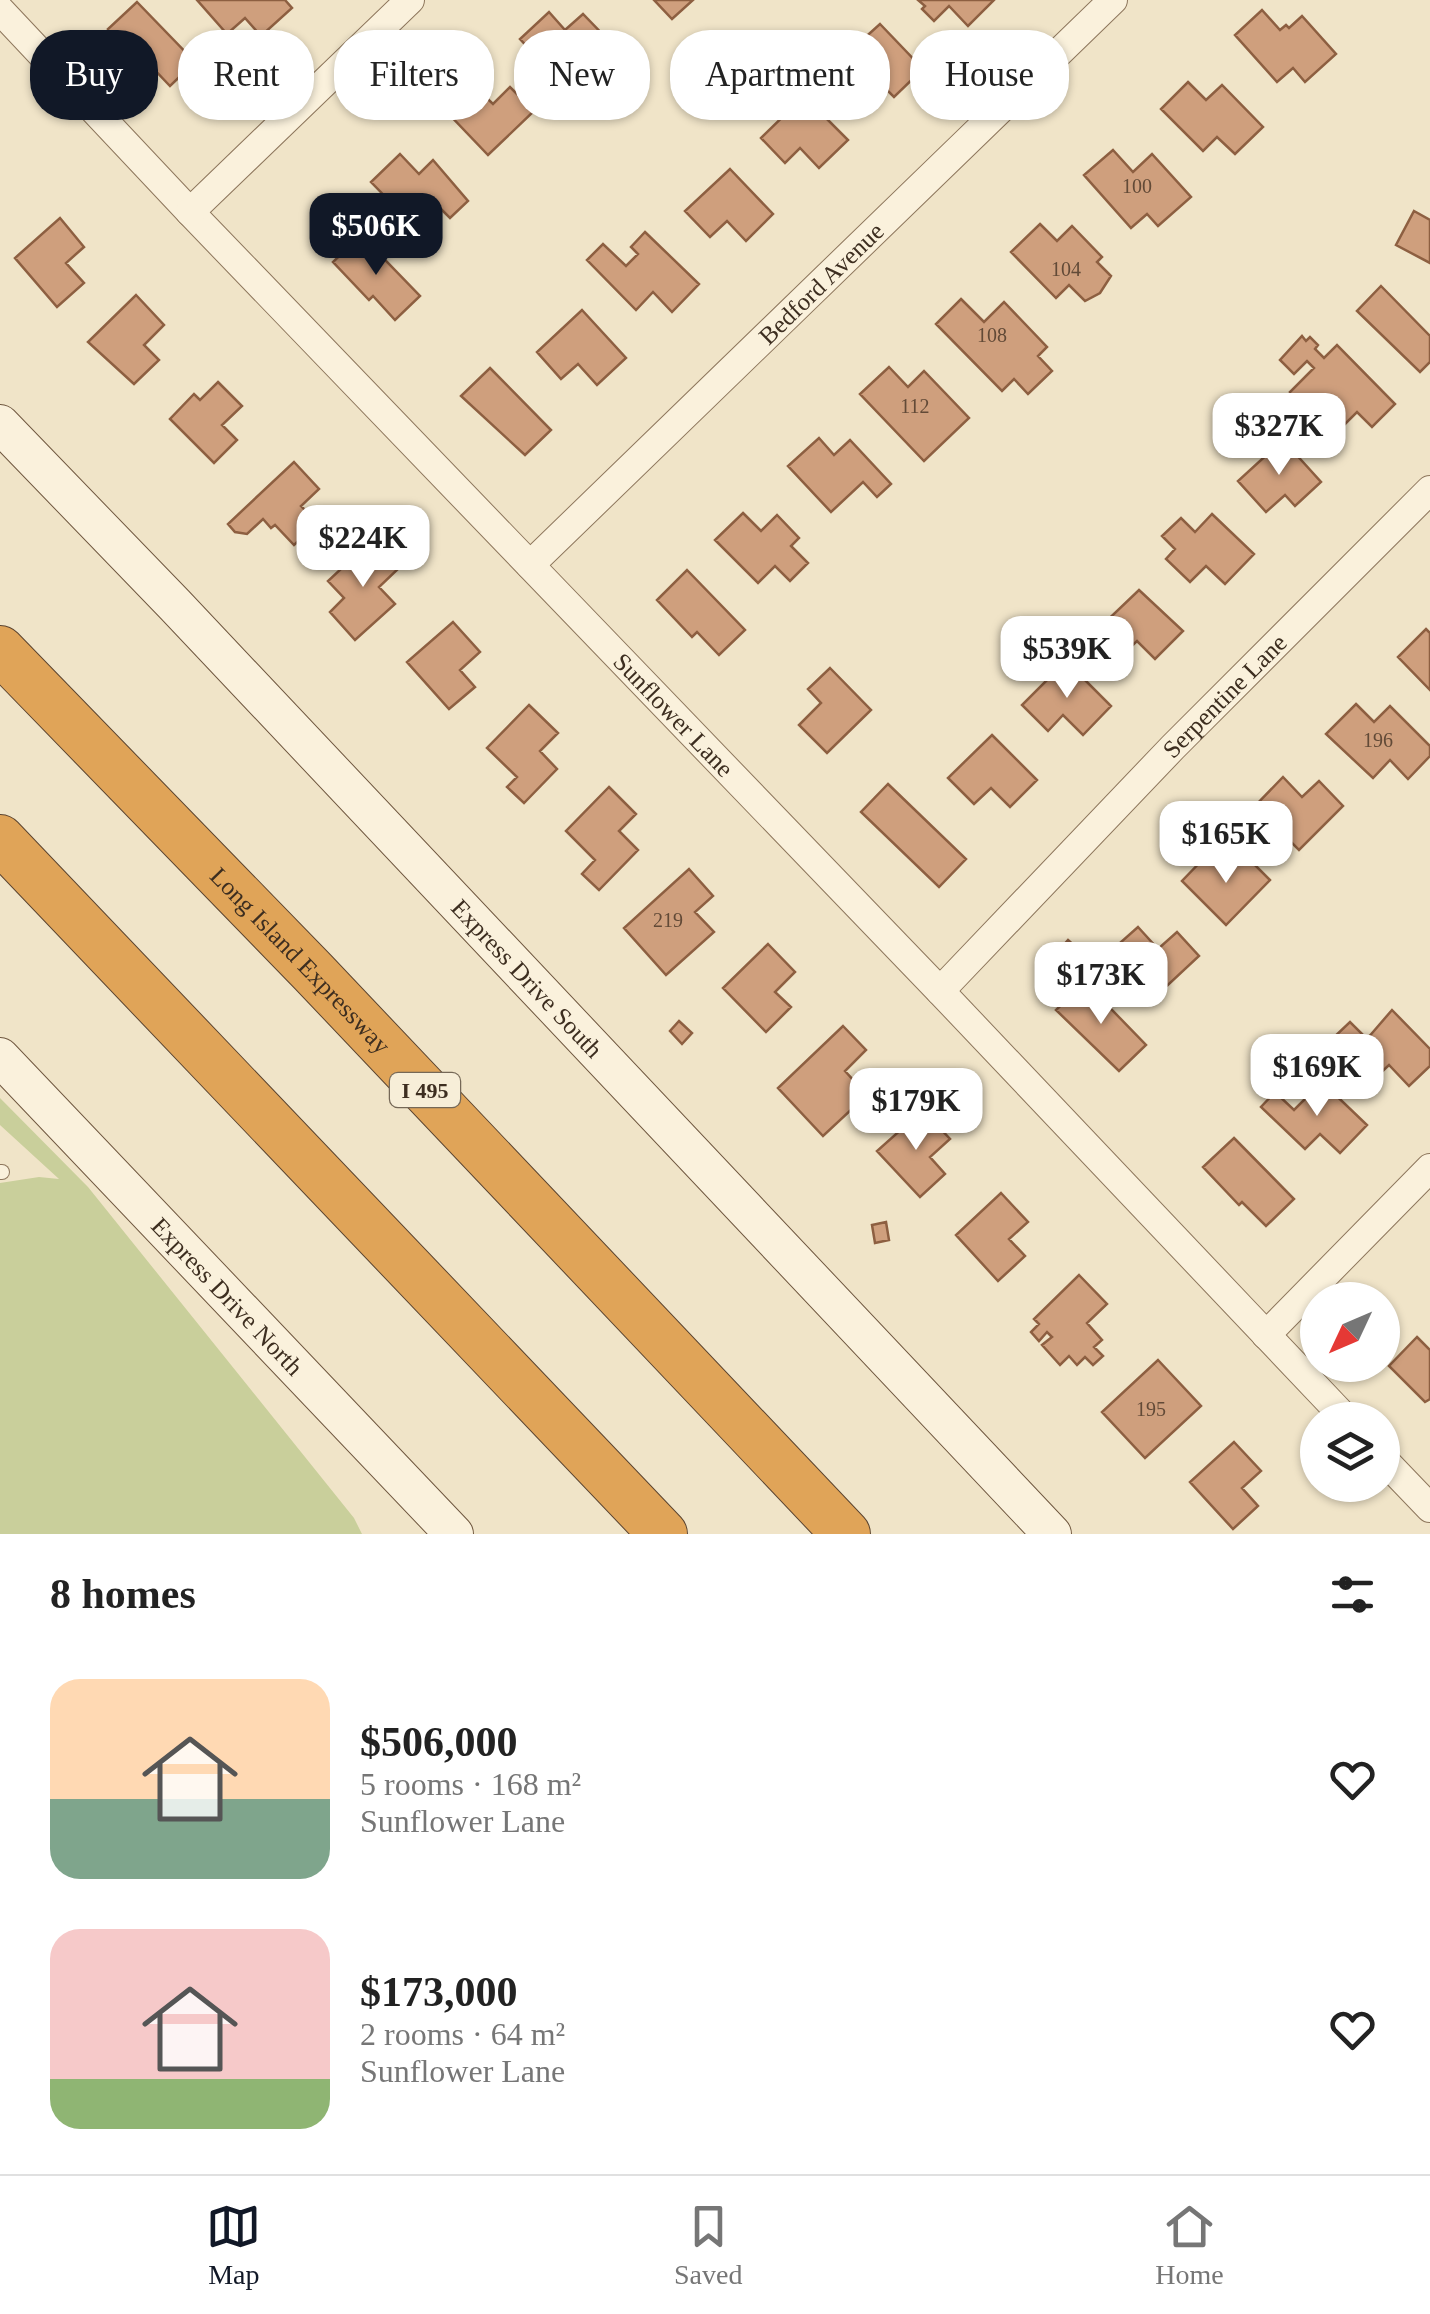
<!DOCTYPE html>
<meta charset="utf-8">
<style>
body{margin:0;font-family:Georgia,serif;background:#f6f6f6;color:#222;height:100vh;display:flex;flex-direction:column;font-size:38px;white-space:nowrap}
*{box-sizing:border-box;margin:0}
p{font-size:32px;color:#767676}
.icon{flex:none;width:55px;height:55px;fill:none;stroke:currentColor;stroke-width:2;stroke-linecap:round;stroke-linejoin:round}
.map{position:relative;height:1534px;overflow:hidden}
.panel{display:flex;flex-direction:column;background:#fff;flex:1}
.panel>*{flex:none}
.top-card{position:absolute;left:30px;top:30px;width:1370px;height:90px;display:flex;gap:20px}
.needle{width:65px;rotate:226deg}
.fabs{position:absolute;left:1300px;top:1282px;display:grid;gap:20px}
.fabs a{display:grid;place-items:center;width:100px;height:100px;border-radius:50%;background:#fff;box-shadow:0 2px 8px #0004;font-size:50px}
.price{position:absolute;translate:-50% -85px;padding:0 22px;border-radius:20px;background:#fff;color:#222;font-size:32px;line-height:65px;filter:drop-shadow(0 2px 5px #0008)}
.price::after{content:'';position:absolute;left:50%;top:60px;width:30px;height:22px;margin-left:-15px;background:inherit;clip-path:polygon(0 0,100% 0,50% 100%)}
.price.active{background:#111827;color:#fff}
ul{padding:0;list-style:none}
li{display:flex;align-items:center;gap:30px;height:250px;padding:0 50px}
li span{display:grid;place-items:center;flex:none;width:280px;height:200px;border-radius:30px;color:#555}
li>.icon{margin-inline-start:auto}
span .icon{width:120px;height:120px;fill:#fffc;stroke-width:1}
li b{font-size:42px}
h2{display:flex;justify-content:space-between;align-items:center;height:120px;padding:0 50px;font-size:42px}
.tag{padding:0 35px;border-radius:40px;background:#fff;box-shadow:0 2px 8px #0004;font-size:35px;line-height:90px}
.tag.active{background:#111827;color:#fff}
.dock{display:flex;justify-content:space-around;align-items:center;height:140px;border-top:2px solid #e0e0e0;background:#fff;font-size:28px;color:#767676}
.dock a{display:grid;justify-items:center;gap:5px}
.dock .active{color:#111827}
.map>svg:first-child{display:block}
.green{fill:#c9cf9b}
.building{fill:#cf9f7d;stroke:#8d5f41;stroke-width:2.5}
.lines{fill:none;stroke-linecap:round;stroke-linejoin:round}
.lane-casing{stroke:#8d765c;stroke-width:16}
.street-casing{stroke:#8d765c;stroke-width:30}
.secondary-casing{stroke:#6f573f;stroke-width:40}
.highway-casing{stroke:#5b4430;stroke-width:50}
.lane{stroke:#faf1dc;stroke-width:14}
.street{stroke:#faf1dc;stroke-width:28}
.secondary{stroke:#faf1dc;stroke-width:38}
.highway{stroke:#e0a458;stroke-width:48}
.labels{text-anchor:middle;stroke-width:8;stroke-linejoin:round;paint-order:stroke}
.number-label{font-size:20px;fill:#624a37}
.shield{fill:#f7eed8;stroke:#756857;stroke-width:2.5}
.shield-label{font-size:22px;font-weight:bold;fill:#3d2e20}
.street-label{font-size:25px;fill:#3d2e20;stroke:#f7eed8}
</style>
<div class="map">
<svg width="1430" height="1534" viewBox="0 0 1430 1534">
<rect width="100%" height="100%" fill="#f0e4c8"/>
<path class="green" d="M 0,1098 L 88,1187 L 354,1518 L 362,1534 L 0,1534 L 0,1183 L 39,1177 L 59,1179 L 0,1125 Z"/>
<path class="building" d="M 197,0 L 285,0 L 292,8 L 261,36 L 245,18 L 227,34 Z
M 654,0 L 693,0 L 672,19 Z
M 918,0 L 994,0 L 968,26 L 949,6 L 934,21 L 922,9 L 925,6 Z
M 137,2 L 195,62 L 170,86 L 148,63 L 143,67 L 108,29 Z
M 1262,10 L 1280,30 L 1286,25 L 1289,28 L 1302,16 L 1336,54 L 1305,82 L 1293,68 L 1277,82 L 1235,35 Z
M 549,12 L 565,30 L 583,14 L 611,43 L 564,86 L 520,39 Z
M 880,24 L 923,69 L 894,97 L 874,77 L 858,93 L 834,68 L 848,53 L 845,49 L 855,39 L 859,43 Z
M 1188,82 L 1206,100 L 1222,85 L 1263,127 L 1235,154 L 1217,137 L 1203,151 L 1161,109 Z
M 472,84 L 493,104 L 510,87 L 534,111 L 488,155 L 445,110 Z
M 804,96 L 848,140 L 819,168 L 800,148 L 785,163 L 761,138 Z
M 1113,150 L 1133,172 L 1152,154 L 1191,197 L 1158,226 L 1147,214 L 1131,228 L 1084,175 Z
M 400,154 L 419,174 L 433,160 L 468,201 L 450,218 L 438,206 L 415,227 L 371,182 Z
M 730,169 L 773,214 L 746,241 L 727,221 L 710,237 L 685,211 Z
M 1414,211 L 1430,220 L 1430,263 L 1396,245 Z
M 60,218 L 84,247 L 66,263 L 84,283 L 57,307 L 15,258 Z
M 1040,224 L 1057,241 L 1072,226 L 1102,257 L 1097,262 L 1111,276 L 1100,293 L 1085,301 L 1069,285 L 1056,298 L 1011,252 Z
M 645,232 L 699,284 L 672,312 L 653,292 L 636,310 L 587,260 L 603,244 L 626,266 L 638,254 L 631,247 Z
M 361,235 L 420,296 L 395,320 L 373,296 L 369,300 L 333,262 Z
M 1381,286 L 1430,336 L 1430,362 L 1420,372 L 1357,311 Z
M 136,295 L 164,325 L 144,345 L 159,360 L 134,384 L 88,342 Z
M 961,299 L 984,322 L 1004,302 L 1047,347 L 1038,356 L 1052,371 L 1028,394 L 1014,379 L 1002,391 L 936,324 Z
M 582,310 L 626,358 L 597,385 L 578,364 L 561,379 L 537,352 Z
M 1302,336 L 1306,341 L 1310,337 L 1318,345 L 1315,349 L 1324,358 L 1337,345 L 1395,404 L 1372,427 L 1357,412 L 1333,436 L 1290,392 L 1314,368 L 1307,361 L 1294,374 L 1280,360 Z
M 889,367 L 908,387 L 924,371 L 969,418 L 924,461 L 860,394 Z
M 490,368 L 551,430 L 525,455 L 461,396 Z
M 218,382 L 242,406 L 222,425 L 237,440 L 214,463 L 170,419 L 194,394 L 200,400 Z
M 819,438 L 834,455 L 850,440 L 891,484 L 877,497 L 863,482 L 831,512 L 788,466 Z
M 1283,440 L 1321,482 L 1295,506 L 1285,495 L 1266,512 L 1238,481 Z
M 294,462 L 319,489 L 301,506 L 318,523 L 294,545 L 275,525 L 271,528 L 263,519 L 247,534 L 235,532 L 228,524 Z
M 743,513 L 761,531 L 777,515 L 799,538 L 791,546 L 808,563 L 790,581 L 775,566 L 758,583 L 715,540 Z
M 1212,514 L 1254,554 L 1225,584 L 1206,566 L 1190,582 L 1166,559 L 1175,549 L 1162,536 L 1181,518 L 1195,532 Z
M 372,540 L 399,568 L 379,587 L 395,604 L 355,640 L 330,612 L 344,598 L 328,581 Z
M 687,570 L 745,630 L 719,655 L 697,632 L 692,637 L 657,600 Z
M 1139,590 L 1183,631 L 1155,659 L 1137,641 L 1120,657 L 1096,631 Z
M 453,622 L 480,652 L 460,670 L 475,687 L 449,709 L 407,662 Z
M 1426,629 L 1430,633 L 1430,690 L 1398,657 Z
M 1066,661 L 1111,706 L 1083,735 L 1063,715 L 1048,731 L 1022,705 Z
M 830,668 L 871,710 L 827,753 L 799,725 L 821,703 L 808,689 Z
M 1356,704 L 1374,722 L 1390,706 L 1430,746 L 1430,756 L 1408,779 L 1390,760 L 1373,778 L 1326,734 Z
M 529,705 L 558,733 L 540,751 L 557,769 L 524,803 L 507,787 L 517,777 L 487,748 Z
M 992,735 L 1037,780 L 1010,807 L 991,788 L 974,804 L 948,778 Z
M 1283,777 L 1302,797 L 1319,781 L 1343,806 L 1299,850 L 1255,806 Z
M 888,784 L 966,859 L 939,887 L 861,812 Z
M 609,787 L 636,814 L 619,831 L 638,850 L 599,890 L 582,874 L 595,860 L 566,831 Z
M 1210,852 L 1230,872 L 1246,856 L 1270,880 L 1226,925 L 1182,881 Z
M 689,869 L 713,896 L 695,912 L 714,932 L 666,975 L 624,928 Z
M 1138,927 L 1158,949 L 1177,932 L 1199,956 L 1155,997 L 1112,950 Z
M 1068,940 L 1079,950 L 1065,966 L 1054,956 Z
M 768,944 L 795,972 L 775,992 L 791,1007 L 766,1032 L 723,988 Z
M 1085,982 L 1146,1045 L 1119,1071 L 1056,1010 Z
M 1392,1010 L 1430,1049 L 1430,1066 L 1409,1086 L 1389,1065 L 1372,1081 L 1332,1039 L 1350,1022 L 1367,1039 Z
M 679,1021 L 692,1033 L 682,1044 L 670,1031 Z
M 843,1026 L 866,1050 L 845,1071 L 867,1095 L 823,1136 L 778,1088 Z
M 1322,1082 L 1367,1125 L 1340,1153 L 1320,1134 L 1305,1149 L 1261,1107 L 1275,1092 L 1294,1110 Z
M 923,1110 L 950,1139 L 930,1157 L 945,1174 L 920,1197 L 877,1151 Z
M 1234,1138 L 1294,1199 L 1266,1226 L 1242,1202 L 1239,1205 L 1203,1167 Z
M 1001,1193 L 1028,1222 L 1009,1239 L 1025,1256 L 998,1281 L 956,1235 Z
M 886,1222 L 889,1240 L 875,1243 L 872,1225 Z
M 1079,1275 L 1107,1304 L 1087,1323 L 1102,1340 L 1094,1347 L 1103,1356 L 1093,1365 L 1085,1357 L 1077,1365 L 1069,1356 L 1060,1365 L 1042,1345 L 1052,1337 L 1047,1332 L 1039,1341 L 1031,1332 L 1039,1324 L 1034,1319 Z
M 1417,1337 L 1430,1350 L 1430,1399 L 1425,1402 L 1389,1366 Z
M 1158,1360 L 1201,1406 L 1145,1458 L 1102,1412 Z
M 1234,1442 L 1261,1471 L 1242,1488 L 1258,1506 L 1233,1529 L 1190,1482 Z"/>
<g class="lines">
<defs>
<path id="lane" d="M 0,1172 L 2,1172"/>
<g id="street">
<path id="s1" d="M 0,10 L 190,212 L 940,991 L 1347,1420"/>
<path d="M 190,212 L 410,0"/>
<path id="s2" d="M 530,565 L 1113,0"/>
<path id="s3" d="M 940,991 L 1173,747 L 1430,490"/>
<path d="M 1266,1335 L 1430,1168"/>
<path d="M 1382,1458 L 1430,1508"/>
</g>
<g id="secondary">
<path id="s4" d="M 0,424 L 175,605 L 1052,1534"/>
<path id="s5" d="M 0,1057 L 454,1534"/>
</g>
<g id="highway">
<path id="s6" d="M 0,650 L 313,972 L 846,1534"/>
<path d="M 0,839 L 663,1534"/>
</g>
</defs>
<use href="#lane" class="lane-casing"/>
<use href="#street" class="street-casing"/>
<use href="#secondary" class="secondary-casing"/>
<use href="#highway" class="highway-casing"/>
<use href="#lane" class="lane"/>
<use href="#street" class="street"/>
<use href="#secondary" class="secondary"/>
<use href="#highway" class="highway"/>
</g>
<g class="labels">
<g class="number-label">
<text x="1137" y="193">100</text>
<text x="1066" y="276">104</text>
<text x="992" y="342">108</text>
<text x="915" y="413">112</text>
<text x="1378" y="747">196</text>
<text x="668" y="927">219</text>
<text x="1151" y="1416">195</text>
</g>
<rect class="shield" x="390" y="1073" width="70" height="34" rx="8"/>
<g class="shield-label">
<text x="425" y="1098">I 495</text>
</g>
<g class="street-label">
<text dy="9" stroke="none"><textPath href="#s2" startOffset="405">Bedford Avenue</textPath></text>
<text dy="9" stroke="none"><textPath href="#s3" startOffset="410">Serpentine Lane</textPath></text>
<text dy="9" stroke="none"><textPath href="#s1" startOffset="975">Sunflower Lane</textPath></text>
<text dy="9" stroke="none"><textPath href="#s6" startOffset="432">Long Island Expressway</textPath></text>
<text dy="9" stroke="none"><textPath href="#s4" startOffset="765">Express Drive South</textPath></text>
<text dy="9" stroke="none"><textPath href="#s5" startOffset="330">Express Drive North</textPath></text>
</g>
</g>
</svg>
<div class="fabs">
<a><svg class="needle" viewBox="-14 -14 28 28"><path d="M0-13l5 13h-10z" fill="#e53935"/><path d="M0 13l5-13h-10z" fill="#767676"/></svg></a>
<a><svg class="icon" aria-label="layers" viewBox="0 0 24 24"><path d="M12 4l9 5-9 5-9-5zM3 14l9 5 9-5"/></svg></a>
</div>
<b class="price active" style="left:376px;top:278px">$506K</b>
<b class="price" style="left:1279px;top:478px">$327K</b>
<b class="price" style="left:363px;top:590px">$224K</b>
<b class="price" style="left:1067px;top:701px">$539K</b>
<b class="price" style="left:1226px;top:886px">$165K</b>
<b class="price" style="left:1101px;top:1027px">$173K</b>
<b class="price" style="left:1317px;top:1119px">$169K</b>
<b class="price" style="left:916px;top:1153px">$179K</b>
<div class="top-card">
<a class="tag active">Buy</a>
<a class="tag">Rent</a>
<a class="tag">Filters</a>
<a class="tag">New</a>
<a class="tag">Apartment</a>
<a class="tag">House</a>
</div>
</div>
<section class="panel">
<h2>8 homes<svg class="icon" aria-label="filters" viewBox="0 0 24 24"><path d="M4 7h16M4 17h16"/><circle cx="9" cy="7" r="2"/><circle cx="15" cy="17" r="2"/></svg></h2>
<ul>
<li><span style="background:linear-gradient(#ffd9b3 60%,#7fa58c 0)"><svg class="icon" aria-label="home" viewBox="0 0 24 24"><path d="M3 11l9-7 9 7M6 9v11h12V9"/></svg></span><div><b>$506,000</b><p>5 rooms · 168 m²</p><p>Sunflower Lane</p></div><svg class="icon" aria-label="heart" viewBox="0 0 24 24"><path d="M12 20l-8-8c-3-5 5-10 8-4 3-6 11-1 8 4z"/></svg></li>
<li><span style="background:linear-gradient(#f6c9c9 75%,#8fb573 0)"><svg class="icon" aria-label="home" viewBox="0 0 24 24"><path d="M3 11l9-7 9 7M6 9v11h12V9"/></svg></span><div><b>$173,000</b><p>2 rooms · 64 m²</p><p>Sunflower Lane</p></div><svg class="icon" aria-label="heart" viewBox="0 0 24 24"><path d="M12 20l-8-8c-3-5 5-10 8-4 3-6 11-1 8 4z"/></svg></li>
</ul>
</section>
<nav class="dock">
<a class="active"><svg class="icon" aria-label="map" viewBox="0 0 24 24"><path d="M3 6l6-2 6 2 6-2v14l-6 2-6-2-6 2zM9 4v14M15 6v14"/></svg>Map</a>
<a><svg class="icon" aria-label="saved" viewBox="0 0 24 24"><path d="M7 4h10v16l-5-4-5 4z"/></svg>Saved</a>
<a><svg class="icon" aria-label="home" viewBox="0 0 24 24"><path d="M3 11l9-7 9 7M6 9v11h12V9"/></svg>Home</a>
</nav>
